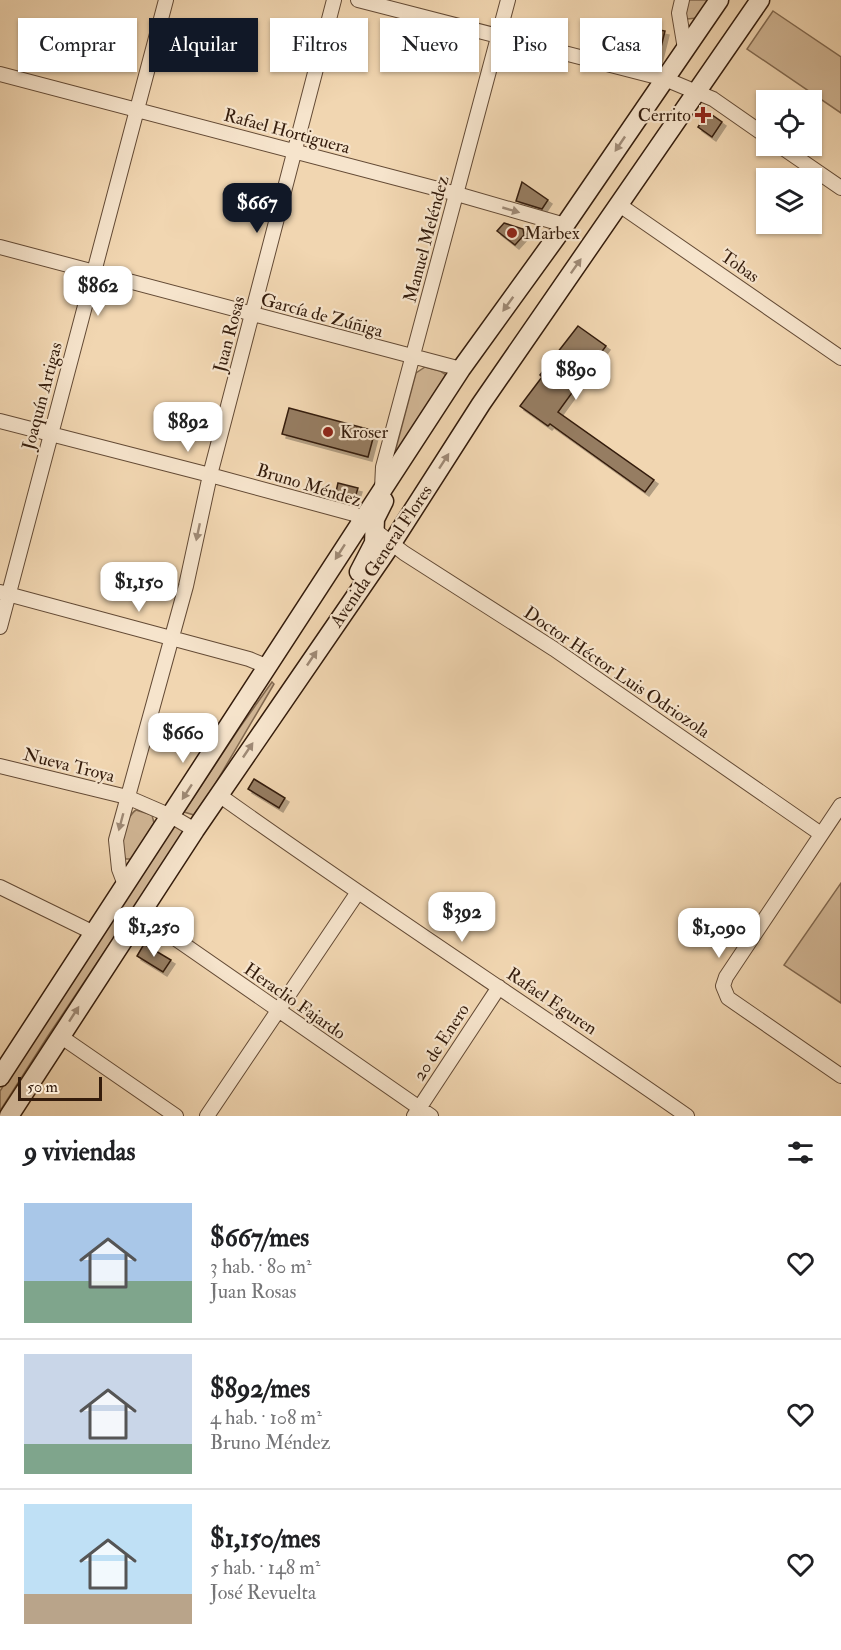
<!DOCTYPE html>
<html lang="es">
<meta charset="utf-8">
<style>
body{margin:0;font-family:"IM FELL Double Pica",serif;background:#f6f6f6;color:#202124;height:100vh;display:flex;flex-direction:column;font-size:22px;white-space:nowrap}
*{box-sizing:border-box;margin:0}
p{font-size:20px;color:#757577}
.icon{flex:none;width:33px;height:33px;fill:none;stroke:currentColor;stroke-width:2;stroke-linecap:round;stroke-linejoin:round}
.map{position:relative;height:1116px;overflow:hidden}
.side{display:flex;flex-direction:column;background:#fff;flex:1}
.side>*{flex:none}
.banner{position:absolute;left:18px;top:18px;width:806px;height:54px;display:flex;gap:12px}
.buttons{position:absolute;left:756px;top:90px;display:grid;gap:12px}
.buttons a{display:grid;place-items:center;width:66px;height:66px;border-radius:0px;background:#fff;box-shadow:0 2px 4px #0004;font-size:30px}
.scale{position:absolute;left:18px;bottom:15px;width:84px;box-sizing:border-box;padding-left:6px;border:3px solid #341c0c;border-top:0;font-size:16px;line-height:21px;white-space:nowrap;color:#341c0c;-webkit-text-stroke:4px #f6e4cc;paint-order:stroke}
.price{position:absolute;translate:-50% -51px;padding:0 14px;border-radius:12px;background:#fff;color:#222;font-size:20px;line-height:39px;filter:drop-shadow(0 2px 3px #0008)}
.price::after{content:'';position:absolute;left:50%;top:36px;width:18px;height:14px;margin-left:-9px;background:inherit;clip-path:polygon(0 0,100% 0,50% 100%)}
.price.active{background:#111827;color:#fff}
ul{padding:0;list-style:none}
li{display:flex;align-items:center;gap:18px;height:150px;padding:0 24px}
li+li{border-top:2px solid #e0e0e0}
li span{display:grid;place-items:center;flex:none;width:168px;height:120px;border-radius:0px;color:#555}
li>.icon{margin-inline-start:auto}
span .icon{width:72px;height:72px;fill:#fffc;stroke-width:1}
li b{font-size:26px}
h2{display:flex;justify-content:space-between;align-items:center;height:72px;padding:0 24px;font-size:26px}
.tag{padding:0 21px;border-radius:0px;background:#fff;box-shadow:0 2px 4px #0004;font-size:21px;line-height:54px}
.tag.active{background:#111827;color:#fff}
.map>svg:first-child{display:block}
.green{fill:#d1b695;stroke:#826950;stroke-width:1.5}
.building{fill:#967d62;stroke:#341c0c;stroke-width:1.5;filter:url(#shadow)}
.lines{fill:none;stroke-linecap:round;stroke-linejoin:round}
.minor-casing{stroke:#634a35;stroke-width:16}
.secondary-casing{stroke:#341c0c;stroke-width:21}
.minor{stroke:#f6e4cc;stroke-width:14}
.secondary{stroke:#f6e4cc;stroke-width:18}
.oneway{fill:#9f8a76}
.poi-dot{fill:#8f2418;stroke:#f6e4cc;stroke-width:2}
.labels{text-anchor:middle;stroke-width:4.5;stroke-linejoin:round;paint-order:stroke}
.poi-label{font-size:18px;fill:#341c0c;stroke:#f6e4cc;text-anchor:start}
.street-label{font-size:18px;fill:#341c0c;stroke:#f6e4cc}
</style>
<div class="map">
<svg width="841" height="1116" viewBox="0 0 841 1116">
<defs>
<filter id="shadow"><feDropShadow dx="4" dy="4" stdDeviation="0" flood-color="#0004"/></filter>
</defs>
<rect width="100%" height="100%" fill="#f1d6b1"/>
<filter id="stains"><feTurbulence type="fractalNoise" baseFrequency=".00333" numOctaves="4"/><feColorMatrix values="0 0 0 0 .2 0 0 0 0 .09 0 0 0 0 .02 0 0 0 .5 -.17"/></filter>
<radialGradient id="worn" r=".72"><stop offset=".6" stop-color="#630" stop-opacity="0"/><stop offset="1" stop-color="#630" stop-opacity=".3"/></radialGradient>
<path class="green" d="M 686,0 L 712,0 L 697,18 L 687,19 L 684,16 Z
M 773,11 L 841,57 L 841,113 L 747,49 Z
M 425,367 L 440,371 L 446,375 L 394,456 L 416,373 Z
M 272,682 L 274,684 L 214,786 L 194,815 L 184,812 L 238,730 Z
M 136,810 L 152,815 L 154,823 L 132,859 L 126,859 C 116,851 125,817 136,810 Z
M 174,826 L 186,830 L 48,1036 L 0,1111 L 0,1091 Z
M 841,883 L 841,1003 L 784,965 Z"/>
<path class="building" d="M 640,26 L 665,31 L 656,67 L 632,61 Z
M 708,112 L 722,122 L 712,137 L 698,127 Z
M 522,182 L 548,200 L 542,209 L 516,201 Z
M 504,223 L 523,229 L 524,235 L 515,245 L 497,231 Z
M 578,326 L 606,346 L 558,412 L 654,480 L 645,492 L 550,424 L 548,426 L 520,406 L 542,377 L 540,375 Z
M 289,408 L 375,431 L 368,457 L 282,434 Z
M 338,483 L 358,488 L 354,501 L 335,496 Z
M 254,779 L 285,798 L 279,808 L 248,789 Z
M 144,944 L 171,960 L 163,972 L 137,956 Z"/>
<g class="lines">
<defs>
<path id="minor" d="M 358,0 L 665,79 L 713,99 L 766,136
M 682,0 L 679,13 L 685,49
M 0,74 L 457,194 L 565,225
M 780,146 L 841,188
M 618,204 L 841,358
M 0,247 L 461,369
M 0,421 L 210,475 L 354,514 L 404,553 L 554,649 L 821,834
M 382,488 L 383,467 L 508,0
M 0,592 L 249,659 L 266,666
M 0,627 L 166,0
M 0,766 L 127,797 L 171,816 L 195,830
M 219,795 C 373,905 532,1008 687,1116
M 841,805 L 726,977 L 723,986 L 728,998 L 841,1076
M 125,885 L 119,869 L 116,840 L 186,586 L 210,475 L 334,0
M 0,887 L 94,933
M 140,914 L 431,1116
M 60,1036 L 176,1116
M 207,1116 L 358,892
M 414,1116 L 499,987"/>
<path id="secondary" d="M 359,572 L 374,543 L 375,519 L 384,501
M 0,1077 L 461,369 L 565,225 L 719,0
M 9,1116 L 195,830 L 392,543 L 481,404 L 760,0"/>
</defs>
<use href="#minor" class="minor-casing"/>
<use href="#secondary" class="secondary-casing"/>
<use href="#minor" class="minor"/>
<use href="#secondary" class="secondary"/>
</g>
<defs><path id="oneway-solid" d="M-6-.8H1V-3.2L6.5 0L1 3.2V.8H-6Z" transform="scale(1.5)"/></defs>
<g class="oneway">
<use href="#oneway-solid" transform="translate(620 144) rotate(124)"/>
<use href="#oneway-solid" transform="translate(511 210) rotate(16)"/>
<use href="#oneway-solid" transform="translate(576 266) rotate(-55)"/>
<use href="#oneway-solid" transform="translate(508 304) rotate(126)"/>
<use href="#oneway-solid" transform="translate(444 461) rotate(-57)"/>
<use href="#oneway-solid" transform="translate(198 532) rotate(102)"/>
<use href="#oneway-solid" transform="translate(340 552) rotate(123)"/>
<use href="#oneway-solid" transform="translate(312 658) rotate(-56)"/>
<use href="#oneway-solid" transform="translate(248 750) rotate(-56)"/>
<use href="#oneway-solid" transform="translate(187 792) rotate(123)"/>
<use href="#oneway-solid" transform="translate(121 822) rotate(105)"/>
<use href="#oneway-solid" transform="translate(74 1014) rotate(-57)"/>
</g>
<g class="poi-dot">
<path d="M700 106h6v6h6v6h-6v6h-6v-6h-6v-6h6z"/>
<circle cx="512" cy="233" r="6"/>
<circle cx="328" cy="432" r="6"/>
</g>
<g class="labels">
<g class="poi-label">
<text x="691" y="121" text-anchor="end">Cerrito</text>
<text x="524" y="239">Marbex</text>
<text x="340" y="438">Kroser</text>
</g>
<g class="street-label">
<text transform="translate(287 131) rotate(15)" y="6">Rafael Hortiguera</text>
<text transform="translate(426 239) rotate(-75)" y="6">Manuel Meléndez</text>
<text transform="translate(740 266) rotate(35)" y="6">Tobas</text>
<text transform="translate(322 315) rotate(15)" y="6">García de Zúñiga</text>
<text transform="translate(229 334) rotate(-75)" y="6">Juan Rosas</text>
<text transform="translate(42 396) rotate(-75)" y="6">Joaquín Artigas</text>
<text transform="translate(309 485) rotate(17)" y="6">Bruno Méndez</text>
<text transform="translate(381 556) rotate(-56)" y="6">Avenida General Flores</text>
<text transform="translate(617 672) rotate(34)" y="6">Doctor Héctor Luis Odriozola</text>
<text transform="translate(69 765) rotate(14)" y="6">Nueva Troya</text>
<text transform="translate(295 1001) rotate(35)" y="6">Heraclio Fajardo</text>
<text transform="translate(552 1001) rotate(34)" y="6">Rafael Eguren</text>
<text transform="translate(441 1042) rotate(-57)" y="6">20 de Enero</text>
</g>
</g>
<rect width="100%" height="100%" filter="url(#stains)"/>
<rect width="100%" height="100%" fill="url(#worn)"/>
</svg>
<div class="buttons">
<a><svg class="icon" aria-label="locate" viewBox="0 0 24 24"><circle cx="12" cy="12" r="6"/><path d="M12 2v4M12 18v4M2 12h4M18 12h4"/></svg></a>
<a><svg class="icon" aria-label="layers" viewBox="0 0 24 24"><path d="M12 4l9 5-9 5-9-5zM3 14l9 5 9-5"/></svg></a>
</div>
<div class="scale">50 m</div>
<b class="price active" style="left:257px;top:234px">$667</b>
<b class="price" style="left:98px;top:317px">$862</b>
<b class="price" style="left:576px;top:401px">$890</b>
<b class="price" style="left:188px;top:453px">$892</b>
<b class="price" style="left:139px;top:613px">$1,150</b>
<b class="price" style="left:183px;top:764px">$660</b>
<b class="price" style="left:462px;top:943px">$392</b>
<b class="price" style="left:154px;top:958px">$1,250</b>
<b class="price" style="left:719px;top:959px">$1,090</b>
<div class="banner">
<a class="tag">Comprar</a>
<a class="tag active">Alquilar</a>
<a class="tag">Filtros</a>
<a class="tag">Nuevo</a>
<a class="tag">Piso</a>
<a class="tag">Casa</a>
</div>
</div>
<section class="side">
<h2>9 viviendas<svg class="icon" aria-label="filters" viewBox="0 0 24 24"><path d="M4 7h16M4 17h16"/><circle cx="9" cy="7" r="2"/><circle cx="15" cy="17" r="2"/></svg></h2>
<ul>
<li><span style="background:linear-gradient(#a9c7e8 65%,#7fa58c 0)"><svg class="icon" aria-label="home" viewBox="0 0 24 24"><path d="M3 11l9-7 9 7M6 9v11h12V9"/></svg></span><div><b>$667/mes</b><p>3 hab. · 80 m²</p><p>Juan Rosas</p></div><svg class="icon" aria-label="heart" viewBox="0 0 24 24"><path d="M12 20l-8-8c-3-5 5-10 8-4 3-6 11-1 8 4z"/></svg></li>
<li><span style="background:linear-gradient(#c9d6e8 75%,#7fa58c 0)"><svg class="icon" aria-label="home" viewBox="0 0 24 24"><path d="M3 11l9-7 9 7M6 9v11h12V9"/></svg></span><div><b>$892/mes</b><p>4 hab. · 108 m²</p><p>Bruno Méndez</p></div><svg class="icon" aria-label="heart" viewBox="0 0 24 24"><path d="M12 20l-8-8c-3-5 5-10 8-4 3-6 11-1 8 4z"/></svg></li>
<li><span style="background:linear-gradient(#bfe0f5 75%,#b9a48a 0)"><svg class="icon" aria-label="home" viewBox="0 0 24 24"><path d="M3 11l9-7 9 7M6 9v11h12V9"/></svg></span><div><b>$1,150/mes</b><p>5 hab. · 148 m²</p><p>José Revuelta</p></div><svg class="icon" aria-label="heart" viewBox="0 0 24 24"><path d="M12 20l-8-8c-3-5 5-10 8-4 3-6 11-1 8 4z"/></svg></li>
</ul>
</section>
